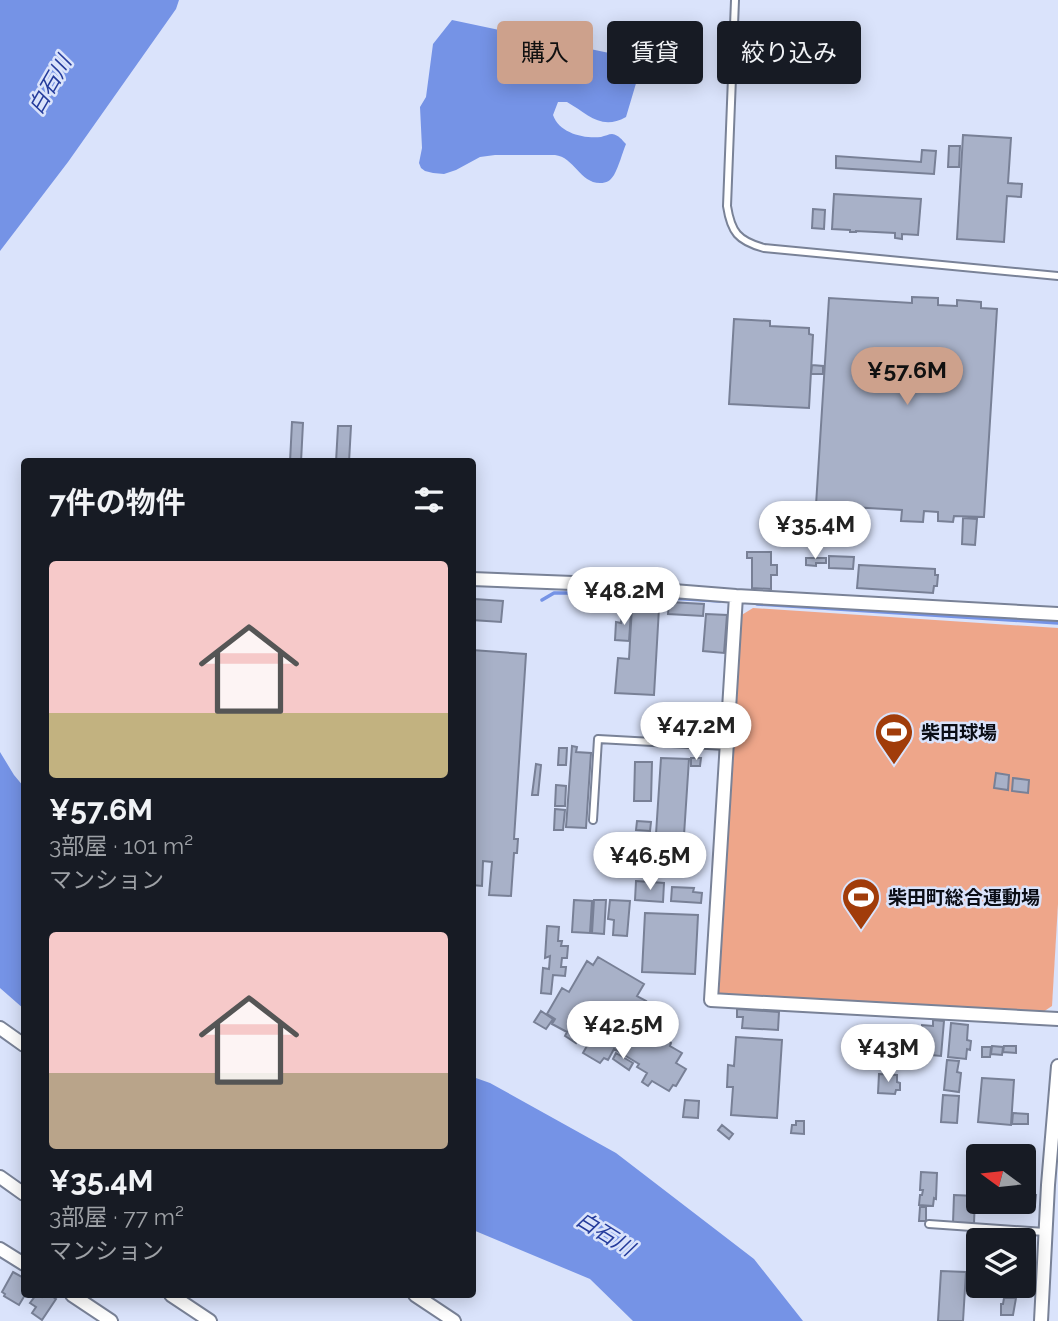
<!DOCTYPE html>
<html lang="ja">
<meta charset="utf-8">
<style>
body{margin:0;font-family:Raleway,"Noto Sans JP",sans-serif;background:#242831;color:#f1f3f6;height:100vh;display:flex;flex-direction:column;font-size:26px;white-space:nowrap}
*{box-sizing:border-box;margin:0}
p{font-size:23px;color:#9ea1a6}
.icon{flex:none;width:38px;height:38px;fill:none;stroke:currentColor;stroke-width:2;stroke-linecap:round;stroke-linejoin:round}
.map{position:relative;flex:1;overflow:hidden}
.panel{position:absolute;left:21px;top:458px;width:455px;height:840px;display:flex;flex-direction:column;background:#171b24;border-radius:7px;box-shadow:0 4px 18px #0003}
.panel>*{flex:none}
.top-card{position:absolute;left:497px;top:21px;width:455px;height:63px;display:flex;gap:14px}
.needle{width:46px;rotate:285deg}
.controls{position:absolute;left:966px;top:1144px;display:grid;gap:14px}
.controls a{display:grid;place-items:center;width:70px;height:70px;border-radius:7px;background:#171b24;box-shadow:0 4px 18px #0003;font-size:35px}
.price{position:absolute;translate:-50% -60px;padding:0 16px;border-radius:24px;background:#fff;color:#222;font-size:23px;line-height:46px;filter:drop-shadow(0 2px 4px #0008)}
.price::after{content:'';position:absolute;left:50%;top:42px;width:21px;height:16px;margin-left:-10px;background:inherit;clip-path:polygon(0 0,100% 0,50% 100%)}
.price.on{background:#cda18c;color:#111}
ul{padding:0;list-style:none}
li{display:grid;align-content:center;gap:14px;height:371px;padding:0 28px}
li span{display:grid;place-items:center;height:217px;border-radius:7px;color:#555}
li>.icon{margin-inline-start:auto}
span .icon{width:126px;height:126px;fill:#fffc;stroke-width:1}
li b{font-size:30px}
h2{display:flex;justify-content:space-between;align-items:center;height:84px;padding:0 28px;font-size:30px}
.tag{padding:0 24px;border-radius:7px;background:#171b24;box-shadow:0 4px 18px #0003;font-size:24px;line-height:63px}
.tag.on{background:#cda18c;color:#111}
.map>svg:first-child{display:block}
.green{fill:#eea68a}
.water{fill:#7593e6}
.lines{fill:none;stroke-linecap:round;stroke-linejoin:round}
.stream{stroke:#7593e6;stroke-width:3.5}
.building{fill:#a8b1c8;stroke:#788096;stroke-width:2}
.service-casing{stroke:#798297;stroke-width:10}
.minor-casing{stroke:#798297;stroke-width:16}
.service{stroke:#fff;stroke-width:6}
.minor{stroke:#fff;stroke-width:12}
.labels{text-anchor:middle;stroke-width:5;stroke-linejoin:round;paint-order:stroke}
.poi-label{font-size:19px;font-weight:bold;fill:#0a0d15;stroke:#dae3fb;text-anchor:start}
.water-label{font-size:21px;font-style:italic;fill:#253c9c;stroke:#dae3fb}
</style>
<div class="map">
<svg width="1058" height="1321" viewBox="0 0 1058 1321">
<rect width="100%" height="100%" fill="#dae3fb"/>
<path class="green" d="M 753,608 L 1058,628 L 1058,904 L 1052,1006 L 1043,1012 L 716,994 L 740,616 Z"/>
<path class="water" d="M 0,0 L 179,0 L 176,9 L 68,162 L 0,251 Z
M 452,20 L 614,54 L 631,61 L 637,80 L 626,117 C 601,131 588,114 567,102 L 558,102 L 553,115 C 559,133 584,139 601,137 C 605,136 609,134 612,134 C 619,135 622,140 626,144 C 622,154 619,166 614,175 C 610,181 607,183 600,183 C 580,183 574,157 555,155 L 495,155 L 480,157 L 456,170 L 444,174 L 433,173 L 425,171 L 421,168 L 419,163 L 422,148 L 420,107 L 426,97 L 433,44 Z
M 0,752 L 14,775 L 24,787 L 24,1009 L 0,988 Z
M 473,1077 L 490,1083 L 616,1153 L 754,1259 L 803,1321 L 633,1321 L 590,1279 L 473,1230 Z"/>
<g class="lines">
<path class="stream" d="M 580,594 L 586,594
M 589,594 L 615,595
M 619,595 L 720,601
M 542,600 L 554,593 L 576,593
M 757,604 L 1058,623"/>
</g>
<path class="building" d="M 963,135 L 1011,138 L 1008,183 L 1022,184 L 1021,197 L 1007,196 L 1004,242 L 957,239 Z
M 949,146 L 960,146 L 959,167 L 948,167 Z
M 922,150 L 936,151 L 934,174 L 836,168 L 836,156 L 921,162 Z
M 834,194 L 921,199 L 918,235 L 902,234 L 902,239 L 895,238 L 895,233 L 856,231 L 856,232 L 850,232 L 850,230 L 832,229 Z
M 813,209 L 825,210 L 824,229 L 812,228 Z
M 912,297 L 938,298 L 938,305 L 957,306 L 957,300 L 981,302 L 981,308 L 997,309 L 984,517 L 954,516 L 953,522 L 938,521 L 938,512 L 924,511 L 923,522 L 901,521 L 902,510 L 816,505 L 829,298 L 912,303 Z
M 734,319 L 770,321 L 770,326 L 809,328 L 809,334 L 813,335 L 809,408 L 729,404 Z
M 812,365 L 823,366 L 823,374 L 811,374 Z
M 292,422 L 303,423 L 301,462 L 290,462 Z
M 338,426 L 351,426 L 349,462 L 336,462 Z
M 963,518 L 977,519 L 975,545 L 962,544 Z
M 747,552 L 771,552 L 771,565 L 777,565 L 777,575 L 771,575 L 771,589 L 752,588 L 752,558 L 747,558 Z
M 829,556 L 854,557 L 853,569 L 829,568 Z
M 806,558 L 826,558 L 826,563 L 816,563 L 816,566 L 806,565 Z
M 859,565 L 935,569 L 935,575 L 938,575 L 937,586 L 934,586 L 933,593 L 857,588 Z
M 474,599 L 503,601 L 501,622 L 472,620 Z
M 669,602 L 704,604 L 703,616 L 668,614 Z
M 632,606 L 659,608 L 654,695 L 615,693 L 618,658 L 629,659 Z
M 622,611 L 631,612 L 629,641 L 615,640 L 616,622 L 621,623 Z
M 706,614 L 727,615 L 724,653 L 703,651 Z
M 472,650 L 526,654 L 514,839 L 518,839 L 517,853 L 514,853 L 511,896 L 489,895 L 492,862 L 483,861 L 482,886 L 472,885 Z
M 572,746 L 577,747 L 576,752 L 591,753 L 586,828 L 566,827 Z
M 559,748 L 567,748 L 566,765 L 558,765 Z
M 661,758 L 689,759 L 684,835 L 663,834 L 662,837 L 657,837 L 656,834 Z
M 691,758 L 701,758 L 700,766 L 691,766 Z
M 635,762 L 652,762 L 651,801 L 634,801 Z
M 536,764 L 541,765 L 538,795 L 532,795 Z
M 996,773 L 1009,775 L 1008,790 L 994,788 Z
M 1013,778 L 1029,780 L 1028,793 L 1012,791 Z
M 556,785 L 566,786 L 565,806 L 555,806 Z
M 555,809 L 565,810 L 563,830 L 554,830 Z
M 637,821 L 651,822 L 650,831 L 636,830 Z
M 636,881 L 664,883 L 663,902 L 635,900 Z
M 672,887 L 694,888 L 693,892 L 702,893 L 701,903 L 671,901 Z
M 574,900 L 592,901 L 590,933 L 572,932 Z
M 594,900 L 606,900 L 604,934 L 592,933 Z
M 610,900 L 630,901 L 627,936 L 613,935 L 614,920 L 608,919 Z
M 645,913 L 698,915 L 695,974 L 642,972 Z
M 547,926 L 559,927 L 558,941 L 562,941 L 561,946 L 568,946 L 567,958 L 562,958 L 561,967 L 566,967 L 565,976 L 553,975 L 551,994 L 541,993 L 543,968 L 549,969 L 550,956 L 545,958 Z
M 598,957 L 644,984 L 637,996 L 646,1001 L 633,1024 L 657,1038 L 659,1036 L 671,1043 L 670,1046 L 682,1053 L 676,1063 L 686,1069 L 676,1086 L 673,1085 L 669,1091 L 652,1081 L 648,1086 L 642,1082 L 647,1073 L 637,1067 L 639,1064 L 614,1049 L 608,1060 L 604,1058 L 600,1063 L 583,1053 L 588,1044 L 579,1038 L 576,1043 L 565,1036 L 567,1032 L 552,1024 L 555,1019 L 547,1014 L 562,988 L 569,992 L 587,961 L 593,965 Z
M 737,1009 L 779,1012 L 778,1030 L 742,1028 L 743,1017 L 737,1017 Z
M 541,1011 L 553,1019 L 546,1029 L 534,1022 Z
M 933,1020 L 944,1021 L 941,1056 L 920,1054 L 922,1025 L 933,1026 Z
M 951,1023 L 968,1025 L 967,1040 L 971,1041 L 970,1050 L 967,1049 L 966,1059 L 948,1057 Z
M 736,1037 L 782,1040 L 777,1118 L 731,1115 L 733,1087 L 727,1087 L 728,1065 L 734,1066 Z
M 883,1043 L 902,1044 L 902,1054 L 908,1054 L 907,1068 L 882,1067 Z
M 992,1046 L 1003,1047 L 1002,1055 L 991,1054 Z
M 1004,1046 L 1016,1046 L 1016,1053 L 1003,1052 Z
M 982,1047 L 991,1047 L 990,1057 L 982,1057 Z
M 616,1053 L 633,1063 L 629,1070 L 613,1059 Z
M 947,1060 L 959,1061 L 957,1072 L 961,1073 L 959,1092 L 944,1090 Z
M 879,1074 L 897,1075 L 897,1082 L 900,1083 L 900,1090 L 896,1090 L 895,1094 L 878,1093 Z
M 982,1078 L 1014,1080 L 1011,1125 L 978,1122 Z
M 943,1095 L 959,1096 L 957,1123 L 941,1122 Z
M 685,1100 L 699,1101 L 698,1118 L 683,1117 Z
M 1013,1113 L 1028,1114 L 1028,1124 L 1012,1124 Z
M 796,1121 L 804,1121 L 804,1134 L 791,1133 L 792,1125 L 796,1125 Z
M 722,1125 L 733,1134 L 729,1139 L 718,1130 Z
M 921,1172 L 937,1173 L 936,1199 L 934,1198 L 933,1206 L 919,1205 L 920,1195 L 922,1195 L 923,1190 L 920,1190 Z
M 1027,1192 L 1032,1192 L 1032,1195 L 1036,1195 L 1035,1205 L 1027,1205 Z
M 954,1195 L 975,1196 L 974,1224 L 953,1223 Z
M 920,1207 L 926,1207 L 926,1221 L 919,1221 Z
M 941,1271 L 966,1272 L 963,1321 L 938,1321 Z
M 13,1272 L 24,1278 L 25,1295 L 19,1305 L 4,1296 L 5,1294 L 2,1292 Z
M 968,1274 L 978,1275 L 978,1286 L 1002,1286 L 1001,1291 L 968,1290 Z
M 36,1295 L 42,1297 L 44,1295 L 50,1295 L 56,1299 L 42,1320 L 32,1313 L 36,1307 L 30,1303 Z
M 1004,1298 L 1016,1298 L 1013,1315 L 1001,1315 L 1001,1304 L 1003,1304 Z"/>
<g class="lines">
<defs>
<path id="service" d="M 735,0 L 727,206 C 731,232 738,241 764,248 L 1058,276
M 593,820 L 598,739 L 726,746
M 929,1224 L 1045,1232"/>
<path id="minor" d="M 472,579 L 573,583 L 736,596 L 1058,614
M 736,596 L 711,1000 L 1058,1019
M 0,1028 L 24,1045
M 0,1177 L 24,1194
M 0,1249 L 24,1264
M 72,1295 L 111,1321
M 171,1295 L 210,1321
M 415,1295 L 454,1321
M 1041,1321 L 1048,1185 L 1058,1066"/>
</defs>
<use href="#service" class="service-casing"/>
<use href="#minor" class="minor-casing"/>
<use href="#service" class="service"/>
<use href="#minor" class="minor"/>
</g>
<defs>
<symbol id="stadium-pin" viewBox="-11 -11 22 30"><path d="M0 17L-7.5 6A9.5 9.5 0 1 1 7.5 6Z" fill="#a13c0a" stroke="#dae3fb"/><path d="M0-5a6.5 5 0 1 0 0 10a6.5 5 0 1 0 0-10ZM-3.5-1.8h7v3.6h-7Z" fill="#fff"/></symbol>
</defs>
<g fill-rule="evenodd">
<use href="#stadium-pin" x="872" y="710" width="44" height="60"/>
<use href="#stadium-pin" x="839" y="875" width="44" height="60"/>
</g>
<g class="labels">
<g class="poi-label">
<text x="921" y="739">柴田球場</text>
<text x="888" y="904">柴田町総合運動場</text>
</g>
<g class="water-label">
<text transform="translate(50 85) rotate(-60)" y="7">白石川</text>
<text transform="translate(605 1234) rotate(32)" y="7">白石川</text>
</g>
</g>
</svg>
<div class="controls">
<a><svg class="needle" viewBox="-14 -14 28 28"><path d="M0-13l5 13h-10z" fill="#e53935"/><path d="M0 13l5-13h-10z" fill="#9ea1a6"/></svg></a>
<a><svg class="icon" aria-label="layers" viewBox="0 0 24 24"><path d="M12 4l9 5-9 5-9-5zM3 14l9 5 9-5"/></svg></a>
</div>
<b class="price on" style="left:907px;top:407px">¥57.6M</b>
<b class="price" style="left:815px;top:561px">¥35.4M</b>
<b class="price" style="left:624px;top:627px">¥48.2M</b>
<b class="price" style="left:696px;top:762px">¥47.2M</b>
<b class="price" style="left:650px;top:892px">¥46.5M</b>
<b class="price" style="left:623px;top:1061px">¥42.5M</b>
<b class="price" style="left:888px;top:1084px">¥43M</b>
<div class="top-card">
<a class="tag on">購入</a>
<a class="tag">賃貸</a>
<a class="tag">絞り込み</a>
</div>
<section class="panel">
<h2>7件の物件<svg class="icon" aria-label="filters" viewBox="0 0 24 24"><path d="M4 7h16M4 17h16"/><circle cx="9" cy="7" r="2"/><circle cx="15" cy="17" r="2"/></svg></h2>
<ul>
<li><span style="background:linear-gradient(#f6c9c9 70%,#c2b280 0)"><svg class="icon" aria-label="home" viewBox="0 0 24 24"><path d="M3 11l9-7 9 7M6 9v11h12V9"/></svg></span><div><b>¥57.6M</b><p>3部屋 · 101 m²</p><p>マンション</p></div></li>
<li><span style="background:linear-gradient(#f6c9c9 65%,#b9a48a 0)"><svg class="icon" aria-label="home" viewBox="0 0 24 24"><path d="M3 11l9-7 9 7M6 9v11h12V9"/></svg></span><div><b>¥35.4M</b><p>3部屋 · 77 m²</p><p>マンション</p></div></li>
</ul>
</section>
</div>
